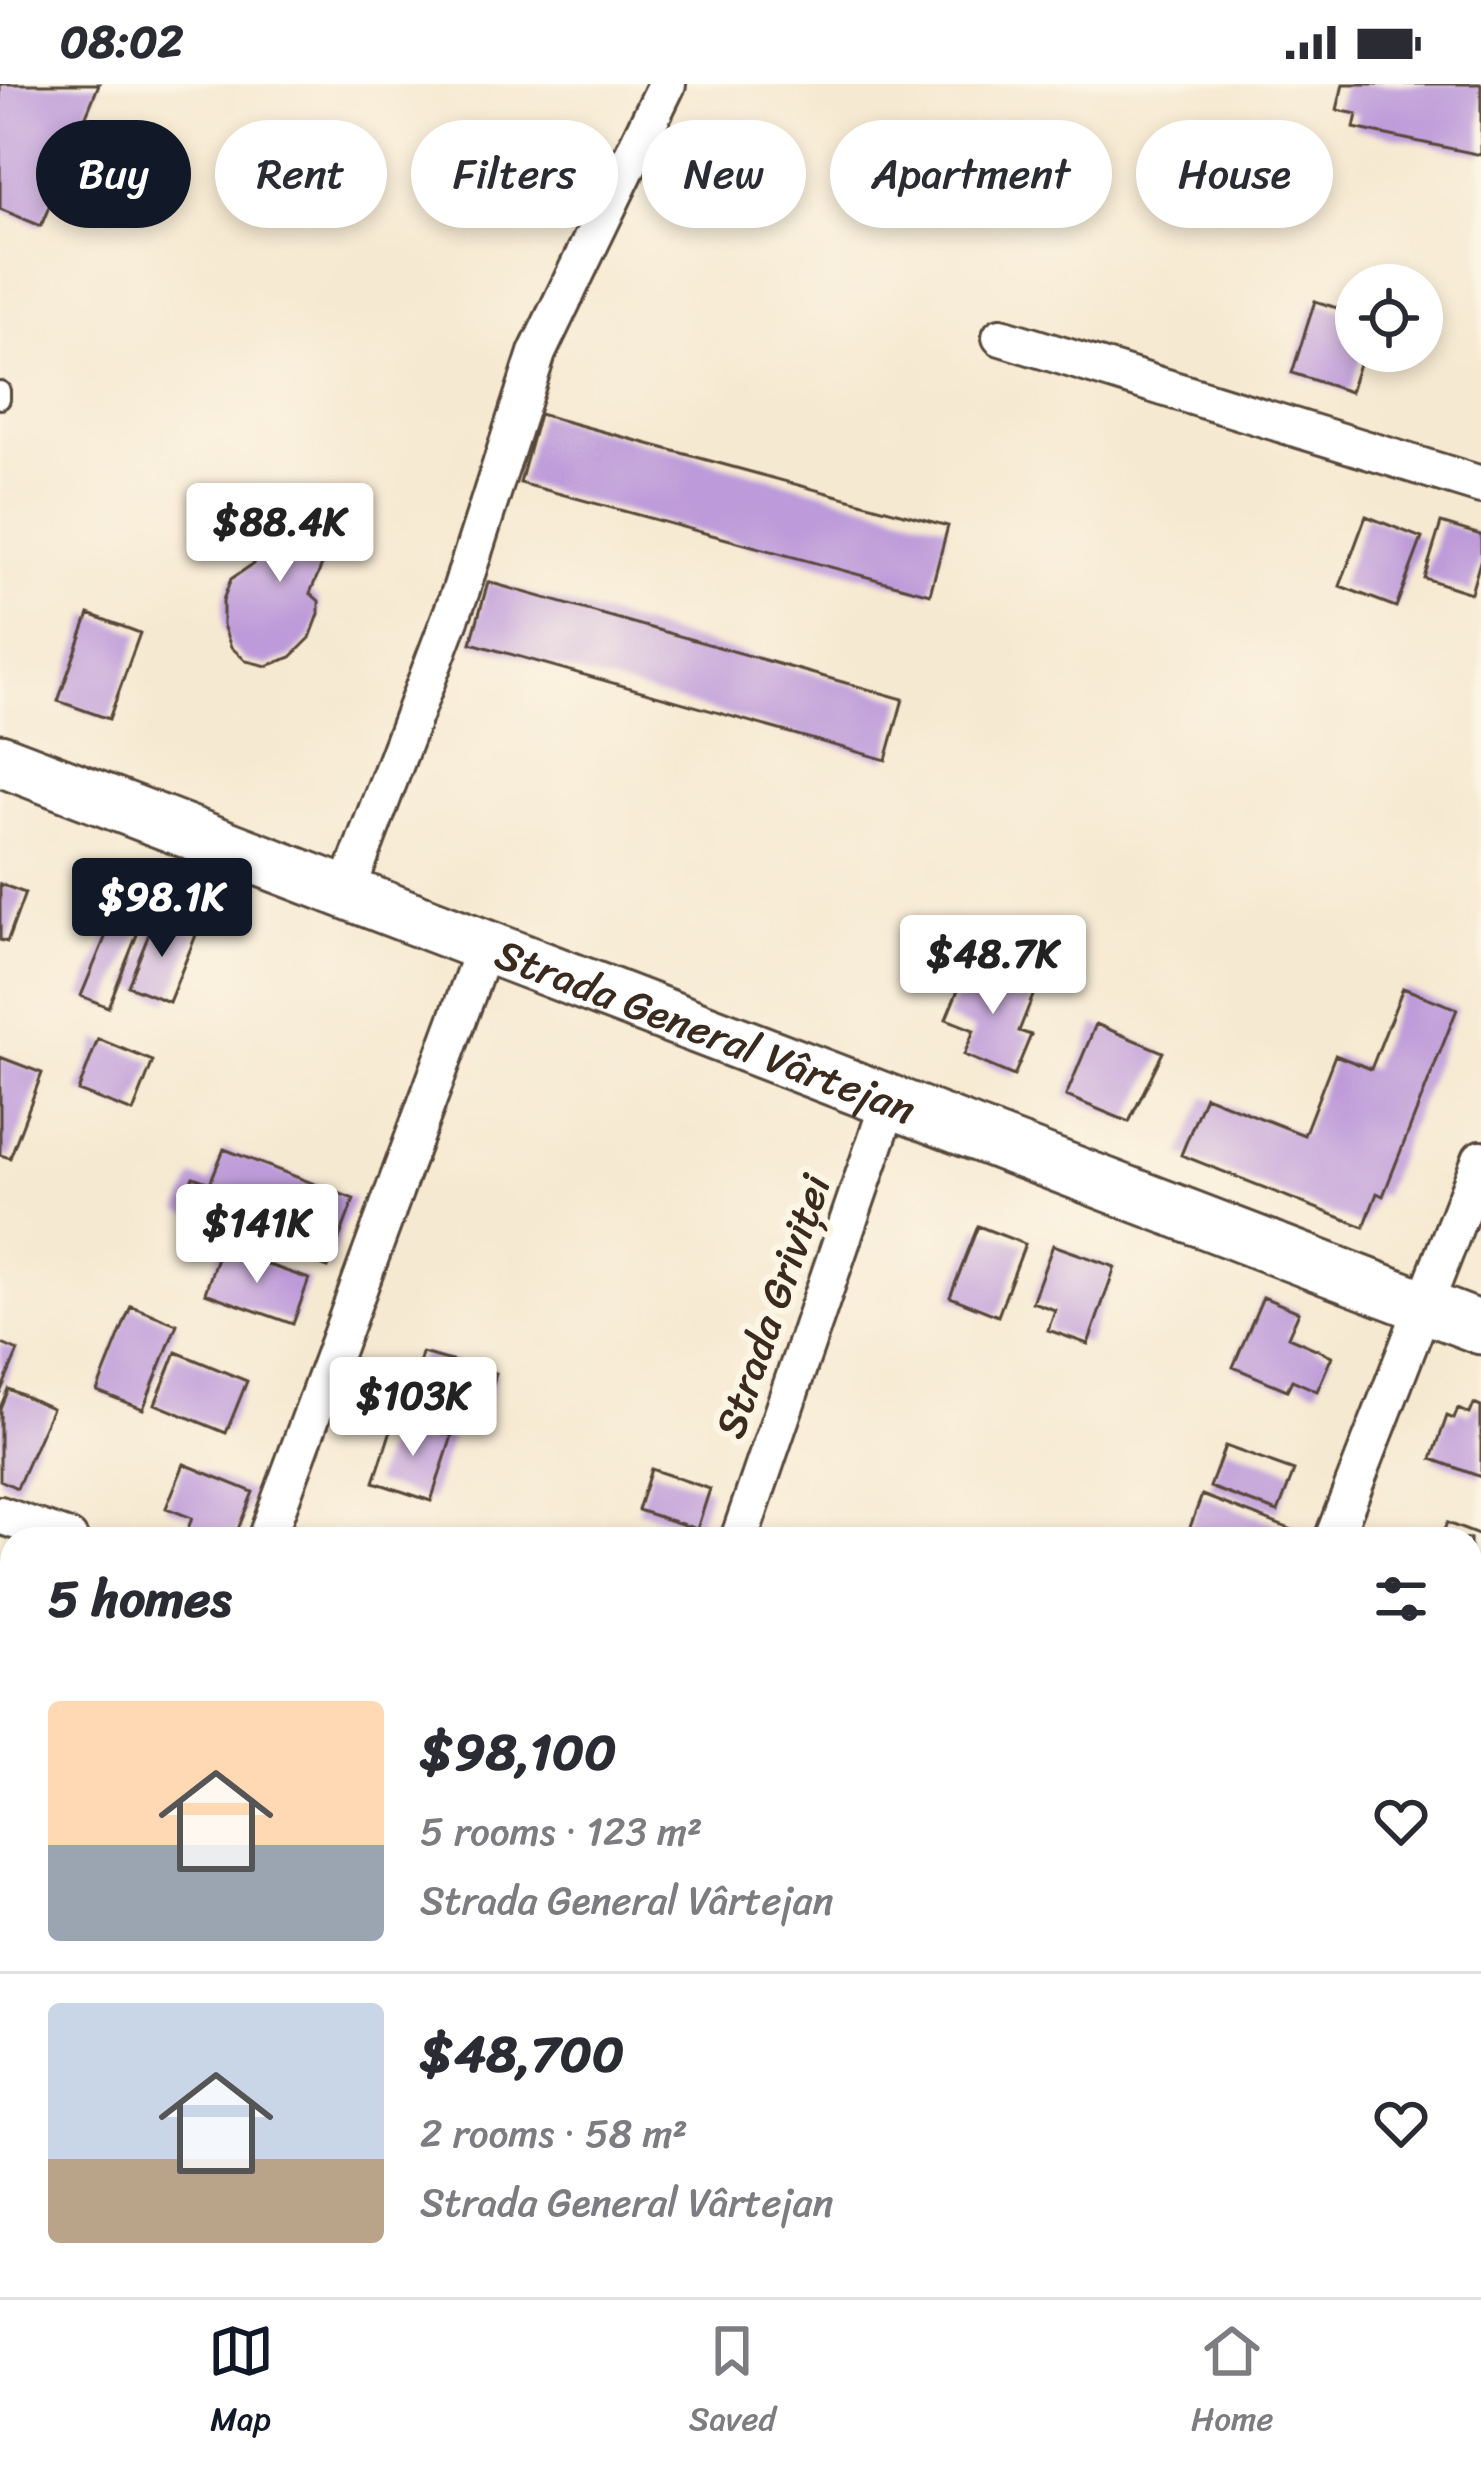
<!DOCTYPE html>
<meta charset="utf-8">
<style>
body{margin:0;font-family:Sriracha,sans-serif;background:#f7f7f7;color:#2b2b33;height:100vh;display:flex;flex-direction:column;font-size:45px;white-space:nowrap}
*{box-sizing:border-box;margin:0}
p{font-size:39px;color:#7c7c81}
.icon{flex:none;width:66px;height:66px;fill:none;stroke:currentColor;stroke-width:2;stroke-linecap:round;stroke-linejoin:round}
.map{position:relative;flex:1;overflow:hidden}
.drawer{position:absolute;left:0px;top:1443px;width:1482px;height:771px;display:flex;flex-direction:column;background:#fff;border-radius:36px 36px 0 0;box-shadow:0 6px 18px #0003}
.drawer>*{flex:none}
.top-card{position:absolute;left:36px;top:36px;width:1410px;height:108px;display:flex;gap:24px}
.tools{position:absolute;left:1335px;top:180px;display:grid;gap:24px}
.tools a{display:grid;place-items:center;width:108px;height:108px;border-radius:50%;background:#fff;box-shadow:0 6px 18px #0003;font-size:60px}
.price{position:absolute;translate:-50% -102px;padding:0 27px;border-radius:12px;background:#fff;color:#222;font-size:39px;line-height:78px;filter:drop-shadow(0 3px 6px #0008)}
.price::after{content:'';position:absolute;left:50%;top:72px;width:36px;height:27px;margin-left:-18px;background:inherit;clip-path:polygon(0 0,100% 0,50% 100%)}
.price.selected{background:#111827;color:#fff}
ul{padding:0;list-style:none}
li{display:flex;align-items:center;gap:36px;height:300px;padding:0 48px}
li+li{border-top:3px solid #e1e1e2}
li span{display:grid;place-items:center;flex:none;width:336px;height:240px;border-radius:12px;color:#555}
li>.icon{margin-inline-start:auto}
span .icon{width:144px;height:144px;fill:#fffc;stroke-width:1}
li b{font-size:51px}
h2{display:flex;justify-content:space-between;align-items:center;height:144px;padding:0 48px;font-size:51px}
.chip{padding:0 42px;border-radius:54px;background:#fff;box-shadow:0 6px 18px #0003;font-size:42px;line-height:108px}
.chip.selected{background:#111827;color:#fff}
.status{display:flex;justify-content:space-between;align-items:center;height:84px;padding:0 60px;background:#fff;direction:ltr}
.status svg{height:33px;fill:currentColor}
.menu{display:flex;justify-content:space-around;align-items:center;height:168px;border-top:3px solid #e1e1e2;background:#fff;font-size:33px;color:#7c7c81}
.menu a{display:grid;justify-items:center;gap:6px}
.menu .selected{color:#111827}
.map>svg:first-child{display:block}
.building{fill:#bd9ad9}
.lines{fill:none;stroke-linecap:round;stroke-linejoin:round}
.lane-casing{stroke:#574739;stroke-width:24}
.street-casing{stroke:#574739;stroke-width:42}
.secondary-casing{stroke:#574739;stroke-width:57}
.lane{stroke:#fff;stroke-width:18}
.street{stroke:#fff;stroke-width:36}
.secondary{stroke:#fff;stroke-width:51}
.labels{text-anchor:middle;stroke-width:12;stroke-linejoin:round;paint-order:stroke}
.street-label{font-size:42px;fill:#3b2a1e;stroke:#fcf5e5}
</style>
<div class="status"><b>08:02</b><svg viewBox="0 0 49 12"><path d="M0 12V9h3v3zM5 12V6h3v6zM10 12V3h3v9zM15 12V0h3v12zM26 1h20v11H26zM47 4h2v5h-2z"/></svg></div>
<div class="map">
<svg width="1481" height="2213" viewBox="0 0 1481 2213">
<rect width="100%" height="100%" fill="#fcf5e5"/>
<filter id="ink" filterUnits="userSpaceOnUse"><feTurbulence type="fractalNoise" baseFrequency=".00833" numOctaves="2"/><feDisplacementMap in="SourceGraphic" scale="24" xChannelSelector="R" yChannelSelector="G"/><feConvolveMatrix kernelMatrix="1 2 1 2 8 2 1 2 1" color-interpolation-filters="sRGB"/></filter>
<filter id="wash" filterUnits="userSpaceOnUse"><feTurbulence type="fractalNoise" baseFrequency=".004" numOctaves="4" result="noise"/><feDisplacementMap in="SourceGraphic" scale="48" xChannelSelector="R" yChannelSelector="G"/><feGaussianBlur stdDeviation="2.7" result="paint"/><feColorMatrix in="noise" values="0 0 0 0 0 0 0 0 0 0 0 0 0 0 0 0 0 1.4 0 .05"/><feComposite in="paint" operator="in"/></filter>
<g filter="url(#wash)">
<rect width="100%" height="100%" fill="#f6e9d1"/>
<g id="blocks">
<path class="building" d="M 0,0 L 99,0 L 41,142 L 0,125 Z
M 1343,0 L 1481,0 L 1481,71 L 1354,44 L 1357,30 L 1337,26 Z
M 1315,217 L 1356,230 L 1356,267 L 1363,267 L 1350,308 L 1292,289 Z
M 539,330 L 948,442 L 930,510 L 520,399 Z
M 282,408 L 342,434 L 310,509 L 319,517 L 319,530 L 310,554 L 291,573 L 267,582 L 246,577 L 231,563 L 223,541 L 223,516 L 231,495 L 253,480 Z
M 1366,432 L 1422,454 L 1396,523 L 1340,502 Z
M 1441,439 L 1481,451 L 1481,474 L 1471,509 L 1424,494 Z
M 488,498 L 903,615 L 886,676 L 471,559 Z
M 89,530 L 140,549 L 109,635 L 58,617 Z
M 0,800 L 25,809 L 7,858 L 0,856 Z
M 114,832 L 140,843 L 108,923 L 81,912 Z
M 155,835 L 196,851 L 169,918 L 128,902 Z
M 970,877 L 1036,904 L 1019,947 L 1031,951 L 1014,992 L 964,971 L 974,946 L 946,935 Z
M 1403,904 L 1457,925 L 1383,1112 L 1377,1109 L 1364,1143 L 1181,1071 L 1205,1012 L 1304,1051 L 1335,971 L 1371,985 Z
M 1096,940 L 1163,968 L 1129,1038 L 1066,1012 Z
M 98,955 L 153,977 L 133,1028 L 78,1007 Z
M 0,973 L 42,989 L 10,1074 L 0,1071 Z
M 224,1065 L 354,1115 L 328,1184 L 179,1127 L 193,1093 L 210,1099 Z
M 978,1142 L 1025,1160 L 998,1232 L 950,1213 Z
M 1053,1161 L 1115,1183 L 1088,1260 L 1048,1246 L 1055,1226 L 1032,1218 Z
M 220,1164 L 309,1195 L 293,1240 L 205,1209 Z
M 1263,1213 L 1299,1228 L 1288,1253 L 1332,1272 L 1317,1307 L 1292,1296 L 1287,1306 L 1233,1283 Z
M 131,1222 L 177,1240 L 143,1325 L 97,1307 Z
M 0,1259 L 18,1267 L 0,1309 Z
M 176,1268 L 247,1297 L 226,1349 L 155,1320 Z
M 422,1269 L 496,1289 L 483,1338 L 409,1318 Z
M 8,1305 L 52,1324 L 17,1404 L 0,1396 L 0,1324 Z
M 1474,1320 L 1481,1323 L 1481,1393 L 1432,1375 L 1447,1332 L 1454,1335 L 1458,1325 L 1470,1330 Z
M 395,1334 L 452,1352 L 431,1417 L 374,1398 Z
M 1225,1362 L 1294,1387 L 1278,1428 L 1210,1403 Z
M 184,1380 L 253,1408 L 234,1455 L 184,1455 L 192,1434 L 166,1424 Z
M 651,1385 L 710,1405 L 697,1445 L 638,1426 Z
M 1202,1411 L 1293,1446 L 1289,1455 L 1212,1455 L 1189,1446 Z
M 1447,1439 L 1481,1452 L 1481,1517 L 1470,1512 L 1470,1455 L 1440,1455 Z
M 1481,2094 L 1481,2138 L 1470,2133 L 1470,2121 Z
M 327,2202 L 366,2202 L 361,2213 Z
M 375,2202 L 448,2202 L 443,2213 L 370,2213 Z
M 559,2202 L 621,2202 L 617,2213 L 558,2213 Z
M 1257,2202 L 1319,2202 L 1334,2213 L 1273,2213 Z"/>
</g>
</g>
<g filter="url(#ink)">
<use href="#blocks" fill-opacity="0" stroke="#574739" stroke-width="3"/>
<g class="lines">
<defs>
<path id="lane" d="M 0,307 L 0,315"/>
<path id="street" d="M 1001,253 L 1481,401
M 347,806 L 461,506 L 537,269 L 667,0
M 0,1431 L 69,1455
M 266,1455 L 485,861
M 739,1455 L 889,1019
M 1333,1455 L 1481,1075
M 0,1709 L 12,1712
M 1470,1970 L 1481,1974
M 0,2133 L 12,2103
M 478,2213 L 482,2202
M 1052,2213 L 1056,2202"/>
<g id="secondary">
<path id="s1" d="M 0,676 L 1481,1244"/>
</g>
</defs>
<use href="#lane" class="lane-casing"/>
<use href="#street" class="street-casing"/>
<use href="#secondary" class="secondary-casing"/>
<use href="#lane" class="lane"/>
<use href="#street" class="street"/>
<use href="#secondary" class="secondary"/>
</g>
</g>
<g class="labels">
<g class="street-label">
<text dy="15" stroke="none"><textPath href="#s1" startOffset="756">Strada General Vârtejan</textPath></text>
<text transform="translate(772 1222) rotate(-71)" y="15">Strada Griviței</text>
</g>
</g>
</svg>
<div class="tools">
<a><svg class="icon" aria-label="locate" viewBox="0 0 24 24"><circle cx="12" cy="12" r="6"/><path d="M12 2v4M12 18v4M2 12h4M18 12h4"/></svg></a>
</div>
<b class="price" style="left:280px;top:501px">$88.4K</b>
<b class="price selected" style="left:162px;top:876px">$98.1K</b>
<b class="price" style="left:993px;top:933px">$48.7K</b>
<b class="price" style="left:257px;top:1202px">$141K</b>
<b class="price" style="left:413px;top:1375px">$103K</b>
<div class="top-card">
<a class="chip selected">Buy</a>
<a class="chip">Rent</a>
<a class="chip">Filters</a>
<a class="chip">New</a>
<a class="chip">Apartment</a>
<a class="chip">House</a>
</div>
<section class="drawer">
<h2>5 homes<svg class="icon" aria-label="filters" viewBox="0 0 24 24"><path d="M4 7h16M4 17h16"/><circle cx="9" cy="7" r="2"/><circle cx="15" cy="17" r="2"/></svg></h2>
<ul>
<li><span style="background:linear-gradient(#ffd9b3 60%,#9aa5b1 0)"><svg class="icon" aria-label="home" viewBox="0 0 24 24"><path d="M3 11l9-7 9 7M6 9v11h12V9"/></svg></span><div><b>$98,100</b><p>5 rooms · 123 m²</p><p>Strada General Vârtejan</p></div><svg class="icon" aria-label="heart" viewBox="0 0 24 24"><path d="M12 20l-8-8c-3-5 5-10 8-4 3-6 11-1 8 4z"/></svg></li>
<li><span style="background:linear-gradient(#c9d6e8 65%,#b9a48a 0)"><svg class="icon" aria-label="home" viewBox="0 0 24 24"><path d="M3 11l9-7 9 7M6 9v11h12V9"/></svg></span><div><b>$48,700</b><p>2 rooms · 58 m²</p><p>Strada General Vârtejan</p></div><svg class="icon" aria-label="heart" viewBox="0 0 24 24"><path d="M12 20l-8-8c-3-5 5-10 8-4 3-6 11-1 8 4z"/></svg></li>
</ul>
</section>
</div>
<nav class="menu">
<a class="selected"><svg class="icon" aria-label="map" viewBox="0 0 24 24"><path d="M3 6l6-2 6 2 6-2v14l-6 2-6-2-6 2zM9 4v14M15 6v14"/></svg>Map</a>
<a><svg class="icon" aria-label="saved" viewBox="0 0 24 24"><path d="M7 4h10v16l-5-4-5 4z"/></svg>Saved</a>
<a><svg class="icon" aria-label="home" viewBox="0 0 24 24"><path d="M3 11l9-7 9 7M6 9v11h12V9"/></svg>Home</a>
</nav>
